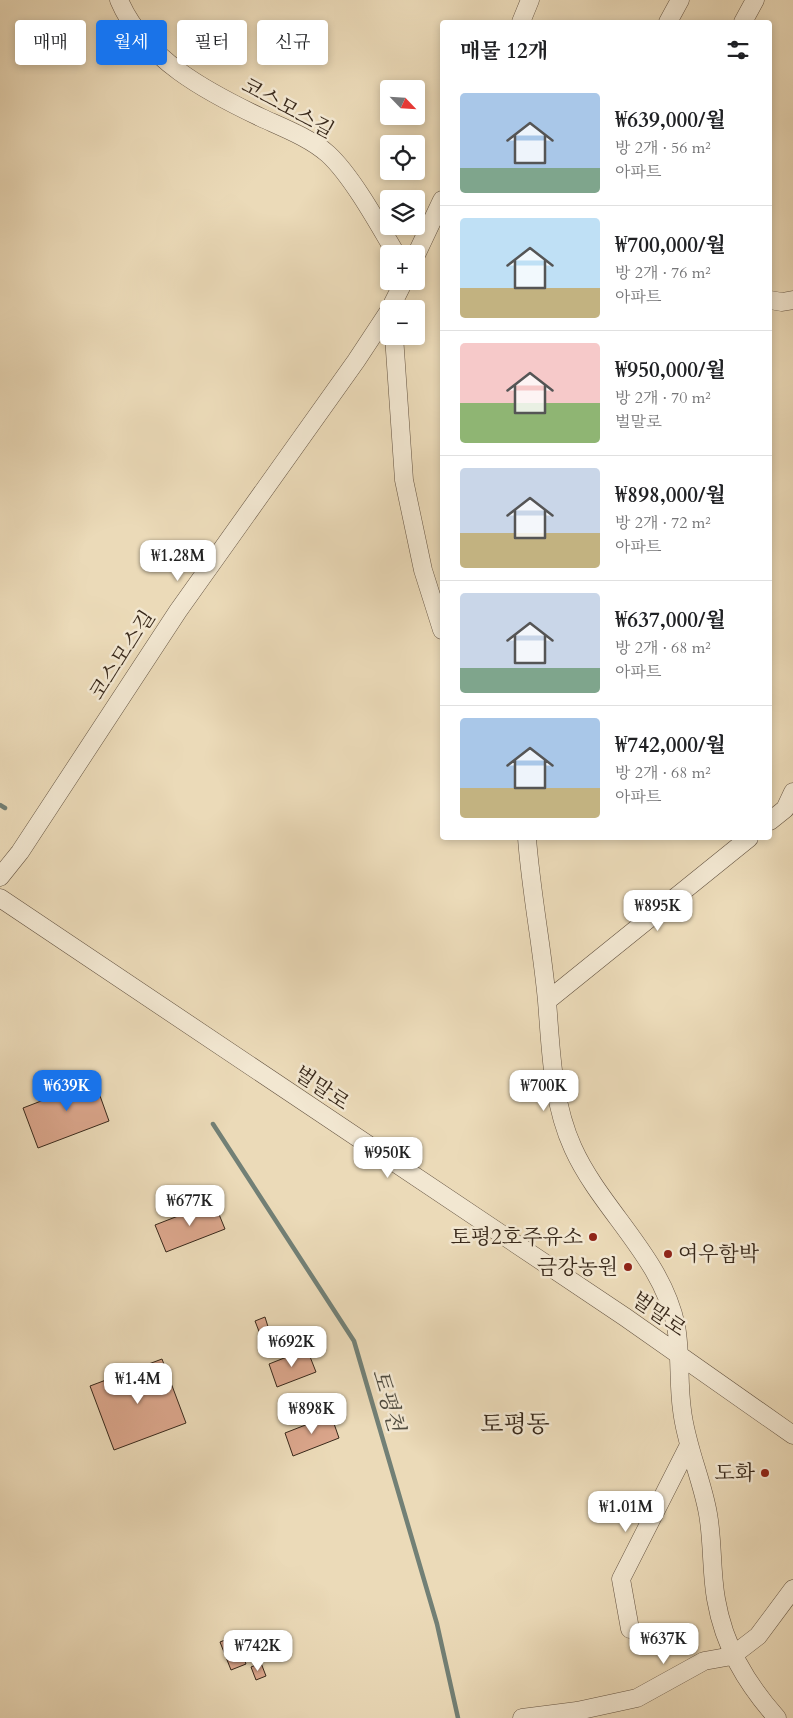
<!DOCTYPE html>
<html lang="ko">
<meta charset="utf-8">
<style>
body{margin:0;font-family:Cardo,"Noto Serif KR",serif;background:#f6f6f6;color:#202124;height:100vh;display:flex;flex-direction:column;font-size:19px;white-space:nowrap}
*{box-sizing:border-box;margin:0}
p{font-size:16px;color:#757577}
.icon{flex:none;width:28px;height:28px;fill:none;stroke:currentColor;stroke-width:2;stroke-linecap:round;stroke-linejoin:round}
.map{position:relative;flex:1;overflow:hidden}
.details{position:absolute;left:440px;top:20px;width:332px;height:820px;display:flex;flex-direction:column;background:#fff;border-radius:5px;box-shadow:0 2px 8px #0003}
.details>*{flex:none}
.banner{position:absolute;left:15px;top:20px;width:350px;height:45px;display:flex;gap:10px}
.needle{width:32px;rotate:115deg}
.buttons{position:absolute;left:380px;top:80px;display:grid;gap:10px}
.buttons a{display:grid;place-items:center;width:45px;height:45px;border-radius:5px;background:#fff;box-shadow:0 2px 8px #0003;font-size:25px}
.price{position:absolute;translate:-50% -42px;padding:0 11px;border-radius:10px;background:#fff;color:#222;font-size:16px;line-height:32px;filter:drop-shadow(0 1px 2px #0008)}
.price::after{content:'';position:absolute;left:50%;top:30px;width:15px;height:11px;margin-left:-8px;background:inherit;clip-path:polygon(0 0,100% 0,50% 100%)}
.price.active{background:#1a73e8;color:#fff}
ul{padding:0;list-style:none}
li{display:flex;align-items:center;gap:15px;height:125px;padding:0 20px}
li+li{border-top:1px solid #e0e0e0}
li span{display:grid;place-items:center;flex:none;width:140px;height:100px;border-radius:5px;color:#555}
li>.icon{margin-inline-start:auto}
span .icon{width:60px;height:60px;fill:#fffc;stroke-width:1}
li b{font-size:21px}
h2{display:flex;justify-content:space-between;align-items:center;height:60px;padding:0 20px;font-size:21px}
.pill{padding:0 18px;border-radius:5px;background:#fff;box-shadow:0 2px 8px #0003;font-size:18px;line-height:45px}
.pill.active{background:#1a73e8;color:#fff}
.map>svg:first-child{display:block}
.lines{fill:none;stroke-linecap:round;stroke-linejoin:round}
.stream{stroke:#728076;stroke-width:4.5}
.building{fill:#dba68c;stroke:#38281a}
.minor-casing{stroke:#655442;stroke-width:19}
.minor{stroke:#f2e7d1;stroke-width:18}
.poi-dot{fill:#8f2418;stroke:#f2e7d1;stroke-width:2}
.labels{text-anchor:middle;stroke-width:5;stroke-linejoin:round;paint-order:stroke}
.street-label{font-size:21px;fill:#38281a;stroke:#f2e7d1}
.poi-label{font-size:21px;fill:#38281a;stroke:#f2e7d1;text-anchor:end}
.water-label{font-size:22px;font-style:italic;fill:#504c40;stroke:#f2e7d1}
.quarter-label{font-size:24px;fill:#38281a;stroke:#f2e7d1}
</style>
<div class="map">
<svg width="793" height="1718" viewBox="0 0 793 1718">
<rect width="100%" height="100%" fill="#ebdab8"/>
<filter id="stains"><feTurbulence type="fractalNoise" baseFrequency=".004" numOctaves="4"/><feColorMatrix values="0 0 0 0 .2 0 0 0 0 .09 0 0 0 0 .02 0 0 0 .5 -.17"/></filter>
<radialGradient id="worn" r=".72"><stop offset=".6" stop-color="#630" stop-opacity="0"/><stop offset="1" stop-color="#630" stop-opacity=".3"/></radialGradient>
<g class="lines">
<path class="stream" d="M 0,805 L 5,808
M 213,1124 L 354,1341 L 437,1624 L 458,1718"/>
</g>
<path class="building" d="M 83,1074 L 86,1082 L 94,1079 L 109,1121 L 38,1148 L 23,1108 L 67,1091 L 64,1081 Z
M 214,1202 L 225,1229 L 166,1252 L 155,1225 Z
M 265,1317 L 269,1330 L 260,1334 L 255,1321 Z
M 307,1349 L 316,1372 L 277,1387 L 269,1364 Z
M 162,1359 L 186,1423 L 114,1450 L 90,1386 Z
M 331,1415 L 339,1438 L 293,1456 L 285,1433 Z
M 235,1636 L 246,1664 L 231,1670 L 220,1642 Z
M 261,1663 L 266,1676 L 256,1680 L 251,1667 Z"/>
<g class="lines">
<defs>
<path id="minor" d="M 119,0 C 144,59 207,92 262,118 C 284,128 310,138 328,154 C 352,176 379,225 396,254
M 521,22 L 530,0
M 668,22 L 680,0
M 743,22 L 755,0
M 416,255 L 442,200
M 770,300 L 782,302 L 793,300
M 390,309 L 404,281
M 394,336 L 404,480 L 423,570 L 442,630
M 770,821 L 785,809 L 793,792
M 527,838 C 531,892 542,946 547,1001 C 551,1050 552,1102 573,1148 C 601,1210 662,1257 676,1326 C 681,1354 678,1382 682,1410 C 686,1446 702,1479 708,1514 C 713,1542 711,1571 716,1599 C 724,1646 746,1683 777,1718
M 0,877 L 20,852 L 178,611 L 356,361 L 389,311
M 0,898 L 625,1317 L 793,1435
M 547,1001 L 749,838
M 630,1629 L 621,1579 L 688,1447
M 522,1718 L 577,1711 L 637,1698 L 704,1661 L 732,1656 L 758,1636 L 793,1589"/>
</defs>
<use href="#minor" class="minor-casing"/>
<use href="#minor" class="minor"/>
</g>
<g class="poi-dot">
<circle cx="593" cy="1237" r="5"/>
<circle cx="668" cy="1254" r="5"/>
<circle cx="628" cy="1267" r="5"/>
<circle cx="765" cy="1473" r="5"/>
</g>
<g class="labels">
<g class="street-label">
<text transform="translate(288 108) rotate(29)" y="7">코스모스길</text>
<text transform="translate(122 655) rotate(-57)" y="7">코스모스길</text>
<text transform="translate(322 1088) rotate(34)" y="7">벌말로</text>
<text transform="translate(659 1314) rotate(35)" y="7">벌말로</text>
</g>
<g class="poi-label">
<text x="583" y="1244">토평2호주유소</text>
<text x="678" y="1261" text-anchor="start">여우함박</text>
<text x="618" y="1274">금강농원</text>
<text x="755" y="1480">도화</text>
</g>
<g class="water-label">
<text transform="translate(389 1400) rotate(74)" y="8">토평천</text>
</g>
<g class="quarter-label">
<text x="515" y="1432">토평동</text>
</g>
</g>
<rect width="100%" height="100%" filter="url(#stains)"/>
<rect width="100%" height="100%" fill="url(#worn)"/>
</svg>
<div class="buttons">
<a><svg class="needle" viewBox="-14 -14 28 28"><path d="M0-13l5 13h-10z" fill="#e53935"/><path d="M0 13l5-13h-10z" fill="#757577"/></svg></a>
<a><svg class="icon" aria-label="locate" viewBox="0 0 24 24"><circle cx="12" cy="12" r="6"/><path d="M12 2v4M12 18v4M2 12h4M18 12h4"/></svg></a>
<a><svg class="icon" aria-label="layers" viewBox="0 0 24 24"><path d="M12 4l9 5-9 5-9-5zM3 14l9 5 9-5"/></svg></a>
<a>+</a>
<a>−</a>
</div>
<b class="price" style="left:178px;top:582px">₩1.28M</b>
<b class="price" style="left:658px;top:932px">₩895K</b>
<b class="price active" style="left:67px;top:1112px">₩639K</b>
<b class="price" style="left:544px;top:1112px">₩700K</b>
<b class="price" style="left:388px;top:1179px">₩950K</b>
<b class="price" style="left:190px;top:1227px">₩677K</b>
<b class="price" style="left:292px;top:1368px">₩692K</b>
<b class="price" style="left:138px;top:1405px">₩1.4M</b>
<b class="price" style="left:312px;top:1435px">₩898K</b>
<b class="price" style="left:626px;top:1533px">₩1.01M</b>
<b class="price" style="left:664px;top:1665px">₩637K</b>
<b class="price" style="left:258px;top:1672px">₩742K</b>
<div class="banner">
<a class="pill">매매</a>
<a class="pill active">월세</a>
<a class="pill">필터</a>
<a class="pill">신규</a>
</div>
<section class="details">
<h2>매물 12개<svg class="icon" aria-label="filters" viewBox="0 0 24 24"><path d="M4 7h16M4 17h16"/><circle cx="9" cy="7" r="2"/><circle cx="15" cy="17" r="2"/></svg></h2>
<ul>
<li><span style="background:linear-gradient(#a9c7e8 75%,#7fa58c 0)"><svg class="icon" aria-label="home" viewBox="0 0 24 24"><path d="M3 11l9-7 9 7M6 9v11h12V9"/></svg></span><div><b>₩639,000/월</b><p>방 2개 · 56 m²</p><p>아파트</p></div></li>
<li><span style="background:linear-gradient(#bfe0f5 70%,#c2b280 0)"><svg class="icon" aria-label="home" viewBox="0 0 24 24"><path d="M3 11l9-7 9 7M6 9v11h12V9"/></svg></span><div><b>₩700,000/월</b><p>방 2개 · 76 m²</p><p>아파트</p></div></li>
<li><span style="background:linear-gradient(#f6c9c9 60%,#8fb573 0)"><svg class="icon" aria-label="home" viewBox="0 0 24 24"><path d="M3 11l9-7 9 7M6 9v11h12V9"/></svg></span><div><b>₩950,000/월</b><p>방 2개 · 70 m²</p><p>벌말로</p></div></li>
<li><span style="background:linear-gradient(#c9d6e8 65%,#c2b280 0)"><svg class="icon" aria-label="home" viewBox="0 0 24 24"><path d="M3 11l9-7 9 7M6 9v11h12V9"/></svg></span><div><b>₩898,000/월</b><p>방 2개 · 72 m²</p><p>아파트</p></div></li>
<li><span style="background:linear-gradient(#c9d6e8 75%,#7fa58c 0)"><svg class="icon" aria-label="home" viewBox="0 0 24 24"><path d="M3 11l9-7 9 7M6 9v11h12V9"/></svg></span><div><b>₩637,000/월</b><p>방 2개 · 68 m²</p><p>아파트</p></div></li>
<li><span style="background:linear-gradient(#a9c7e8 70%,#c2b280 0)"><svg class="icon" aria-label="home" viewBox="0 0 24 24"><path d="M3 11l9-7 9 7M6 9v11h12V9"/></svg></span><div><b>₩742,000/월</b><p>방 2개 · 68 m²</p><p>아파트</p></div></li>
</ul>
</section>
</div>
